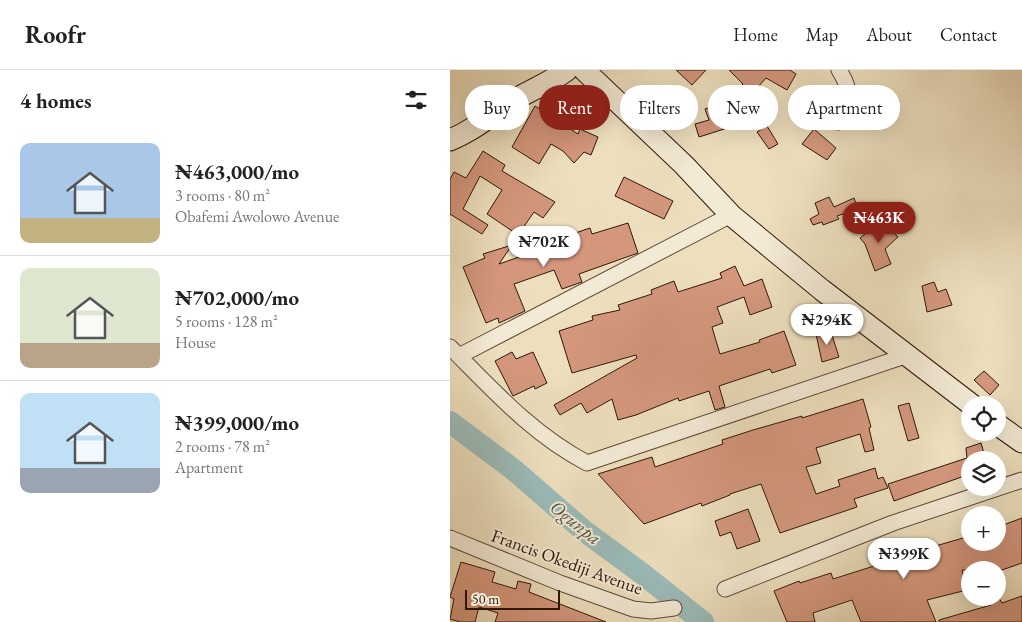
<!DOCTYPE html>
<meta charset="utf-8">
<style>
body{margin:0;font-family:"EB Garamond",serif;background:#f6f6f6;color:#222;height:100vh;display:flex;flex-direction:column;font-size:19px;white-space:nowrap}
*{box-sizing:border-box;margin:0}
p{font-size:16px;color:#767676}
.icon{flex:none;width:28px;height:28px;fill:none;stroke:currentColor;stroke-width:2;stroke-linecap:round;stroke-linejoin:round}
.map{position:relative;flex:1;overflow:hidden}
.side{display:flex;flex-direction:column;background:#fff;width:450px}
.side>*{flex:none}
.banner{position:absolute;left:15px;top:15px;width:475px;height:45px;display:flex;gap:10px}
.tools{position:absolute;left:511px;top:326px;display:grid;gap:10px}
.tools a{display:grid;place-items:center;width:45px;height:45px;border-radius:50%;background:#fff;box-shadow:0 5px 20px #0002;font-size:25px}
.scale{position:absolute;left:15px;bottom:12px;width:95px;box-sizing:border-box;padding-left:5px;border:2px solid #301708;border-top:0;font-size:14px;line-height:18px;white-space:nowrap;color:#301708;-webkit-text-stroke:4px #f3ead5;paint-order:stroke}
.price{position:absolute;translate:-50% -42px;padding:0 11px;border-radius:18px;background:#fff;color:#222;font-size:16px;line-height:32px;filter:drop-shadow(0 1px 2px #0008)}
.price::after{content:'';position:absolute;left:50%;top:30px;width:15px;height:11px;margin-left:-8px;background:inherit;clip-path:polygon(0 0,100% 0,50% 100%)}
.price.current{background:#8f2418;color:#fff}
ul{padding:0;list-style:none}
li{display:flex;align-items:center;gap:15px;height:125px;padding:0 20px}
li+li{border-top:1px solid #e0e0e0}
li span{display:grid;place-items:center;flex:none;width:140px;height:100px;border-radius:10px;color:#555}
li>.icon{margin-inline-start:auto}
span .icon{width:60px;height:60px;fill:#fffc;stroke-width:1}
li b{font-size:21px}
h2{display:flex;justify-content:space-between;align-items:center;height:60px;padding:0 20px;font-size:21px}
.tag{padding:0 18px;border-radius:22px;background:#fff;box-shadow:0 5px 20px #0002;font-size:18px;line-height:45px}
.tag.current{background:#8f2418;color:#fff}
header{display:flex;align-items:center;gap:30px;box-sizing:border-box;height:70px;padding:0 25px;background:#fff;border-bottom:1px solid #e0e0e0}
header strong{font-size:24px}
nav{display:flex;gap:28px;margin-inline-start:auto;font-size:18px}
main{display:flex;flex:1;min-height:0}
.map>svg:first-child{display:block}
.lines{fill:none;stroke-linecap:round;stroke-linejoin:round}
.river{stroke:#9bbbb9;stroke-width:22}
.building{fill:#d4977c;stroke:#301708}
.street-casing{stroke:#5f4936;stroke-width:17}
.secondary-casing{stroke:#301708;stroke-width:23}
.street{stroke:#f3ead5;stroke-width:15}
.secondary{stroke:#f3ead5;stroke-width:21}
.labels{text-anchor:middle;stroke-width:4;stroke-linejoin:round;paint-order:stroke}
.street-label{font-size:18px;fill:#301708;stroke:#f3ead5}
.water-label{font-size:19px;font-style:italic;fill:#555046;stroke:#f3ead5}
</style>
<header>
<strong>Roofr</strong>
<nav><a>Home</a><a>Map</a><a>About</a><a>Contact</a></nav>
</header>
<main>
<section class="side">
<h2>4 homes<svg class="icon" aria-label="filters" viewBox="0 0 24 24"><path d="M4 7h16M4 17h16"/><circle cx="9" cy="7" r="2"/><circle cx="15" cy="17" r="2"/></svg></h2>
<ul>
<li><span style="background:linear-gradient(#a9c7e8 75%,#c2b280 0)"><svg class="icon" aria-label="home" viewBox="0 0 24 24"><path d="M3 11l9-7 9 7M6 9v11h12V9"/></svg></span><div><b>₦463,000/mo</b><p>3 rooms · 80 m²</p><p>Obafemi Awolowo Avenue</p></div></li>
<li><span style="background:linear-gradient(#dfe7d0 75%,#b9a48a 0)"><svg class="icon" aria-label="home" viewBox="0 0 24 24"><path d="M3 11l9-7 9 7M6 9v11h12V9"/></svg></span><div><b>₦702,000/mo</b><p>5 rooms · 128 m²</p><p>House</p></div></li>
<li><span style="background:linear-gradient(#bfe0f5 75%,#9aa5b1 0)"><svg class="icon" aria-label="home" viewBox="0 0 24 24"><path d="M3 11l9-7 9 7M6 9v11h12V9"/></svg></span><div><b>₦399,000/mo</b><p>2 rooms · 78 m²</p><p>Apartment</p></div></li>
</ul>
</section>
<div class="map">
<svg width="572" height="552" viewBox="0 0 572 552">
<rect width="100%" height="100%" fill="#eddfbe"/>
<filter id="stains"><feTurbulence type="fractalNoise" baseFrequency=".004" numOctaves="4"/><feColorMatrix values="0 0 0 0 .2 0 0 0 0 .09 0 0 0 0 .02 0 0 0 .5 -.17"/></filter>
<radialGradient id="worn" r=".72"><stop offset=".6" stop-color="#630" stop-opacity="0"/><stop offset="1" stop-color="#630" stop-opacity=".3"/></radialGradient>
<g class="lines">
<path class="river" d="M 0,352 L 64,400 L 133,460 L 194,505 L 253,552"/>
</g>
<path class="building" d="M 226,0 L 256,0 L 242,15 Z
M 279,0 L 340,0 L 346,4 L 337,20 L 316,8 L 298,28 L 306,37 L 287,55 L 249,67 L 245,54 L 259,50 L 255,39 L 285,28 L 282,24 L 293,14 Z
M 85,36 L 128,64 L 130,59 L 148,67 L 141,85 L 134,82 L 124,93 L 113,81 L 101,74 L 89,94 L 62,77 Z
M 317,56 L 328,74 L 319,79 L 307,62 Z
M 364,59 L 386,78 L 377,90 L 352,74 Z
M 33,81 L 55,95 L 52,101 L 105,132 L 93,148 L 84,142 L 68,165 L 37,144 L 52,120 L 30,106 L 13,139 L 38,155 L 32,164 L 0,144 L 0,109 L 4,102 L 16,108 Z
M 174,107 L 223,131 L 214,149 L 165,126 Z
M 379,127 L 384,137 L 404,128 L 408,139 L 387,146 L 389,149 L 373,155 L 372,152 L 363,155 L 360,149 L 369,144 L 365,133 Z
M 428,148 L 448,167 L 435,179 L 441,194 L 425,201 L 415,174 L 410,168 L 421,159 L 421,155 Z
M 178,153 L 188,183 L 129,204 L 132,212 L 112,219 L 104,200 L 64,214 L 75,241 L 49,253 L 48,248 L 36,253 L 13,197 L 35,188 L 33,184 L 62,175 L 49,194 L 98,177 L 96,173 L 140,158 L 142,164 Z
M 285,196 L 294,216 L 312,209 L 322,237 L 300,245 L 294,227 L 267,237 L 273,253 L 262,257 L 270,284 L 310,272 L 309,270 L 334,261 L 346,295 L 322,303 L 320,299 L 269,316 L 275,337 L 265,340 L 259,321 L 229,331 L 228,328 L 186,345 L 168,350 L 162,329 L 137,343 L 131,333 L 110,345 L 104,335 L 187,288 L 186,285 L 122,303 L 109,261 L 143,250 L 142,246 L 170,240 L 168,235 L 202,224 L 201,220 L 224,211 L 228,222 L 272,208 L 270,203 Z
M 484,212 L 488,222 L 496,219 L 502,235 L 477,242 L 472,216 Z
M 380,259 L 389,287 L 372,292 L 366,264 Z
M 62,282 L 66,289 L 83,282 L 97,313 L 85,319 L 84,316 L 63,326 L 45,291 Z
M 534,301 L 549,315 L 540,325 L 524,310 Z
M 413,329 L 421,357 L 419,358 L 424,380 L 415,382 L 410,364 L 366,378 L 371,393 L 356,397 L 366,424 L 390,416 L 388,410 L 425,398 L 428,409 L 433,407 L 438,418 L 404,429 L 407,437 L 330,463 L 311,414 L 280,424 L 280,425 L 252,436 L 251,433 L 194,454 L 148,404 L 202,387 L 205,397 L 273,374 L 272,370 L 303,360 L 352,346 L 352,348 Z
M 459,333 L 469,368 L 458,371 L 448,336 Z
M 531,373 L 536,390 L 520,390 L 520,404 L 444,431 L 438,414 L 517,388 L 516,378 Z
M 298,439 L 310,471 L 287,479 L 281,462 L 270,466 L 265,451 Z
M 572,448 L 572,493 L 552,500 L 512,500 L 517,520 L 477,530 L 486,552 L 411,552 L 402,530 L 363,543 L 365,552 L 337,552 L 324,521 L 349,511 L 350,513 L 381,503 L 383,509 L 424,496 L 422,492 L 453,483 L 452,481 L 473,474 L 475,479 L 520,466 L 520,472 L 548,472 L 548,457 Z
M 11,492 L 45,502 L 42,512 L 66,519 L 68,511 L 81,514 L 79,522 L 156,552 L 45,552 L 48,543 L 29,537 L 25,552 L 10,552 L 0,549 L 4,529 L 0,527 Z
M 572,526 L 572,552 L 489,552 L 489,550 L 541,535 L 538,528 L 549,528 L 552,533 Z"/>
<g class="lines">
<defs>
<path id="street" d="M 388,52 C 400,31 403,22 389,0
M 0,277 C 43,320 82,364 137,393 L 458,285
M 9,286 L 281,145
M 0,468 L 110,513 L 183,539 L 201,541 L 224,538
M 275,519 L 443,453 L 572,410"/>
<path id="secondary" d="M 134,0 L 234,95 L 281,145 L 372,220 L 522,335
M 0,70 C 25,60 43,43 66,29 C 83,19 101,12 117,0
M 548,355 L 572,372"/>
</defs>
<use href="#street" class="street-casing"/>
<use href="#secondary" class="secondary-casing"/>
<use href="#street" class="street"/>
<use href="#secondary" class="secondary"/>
</g>
<g class="labels">
<g class="street-label">
<text transform="translate(117 492) rotate(20)" y="6">Francis Okediji Avenue</text>
</g>
<g class="water-label">
<text transform="translate(126 452) rotate(38)" y="7">Ogunpa</text>
</g>
</g>
<rect width="100%" height="100%" filter="url(#stains)"/>
<rect width="100%" height="100%" fill="url(#worn)"/>
</svg>
<div class="tools">
<a><svg class="icon" aria-label="locate" viewBox="0 0 24 24"><circle cx="12" cy="12" r="6"/><path d="M12 2v4M12 18v4M2 12h4M18 12h4"/></svg></a>
<a><svg class="icon" aria-label="layers" viewBox="0 0 24 24"><path d="M12 4l9 5-9 5-9-5zM3 14l9 5 9-5"/></svg></a>
<a>+</a>
<a>−</a>
</div>
<div class="scale">50 m</div>
<b class="price current" style="left:429px;top:174px">₦463K</b>
<b class="price" style="left:94px;top:198px">₦702K</b>
<b class="price" style="left:377px;top:276px">₦294K</b>
<b class="price" style="left:454px;top:510px">₦399K</b>
<div class="banner">
<a class="tag">Buy</a>
<a class="tag current">Rent</a>
<a class="tag">Filters</a>
<a class="tag">New</a>
<a class="tag">Apartment</a>
</div>
</div>
</main>
